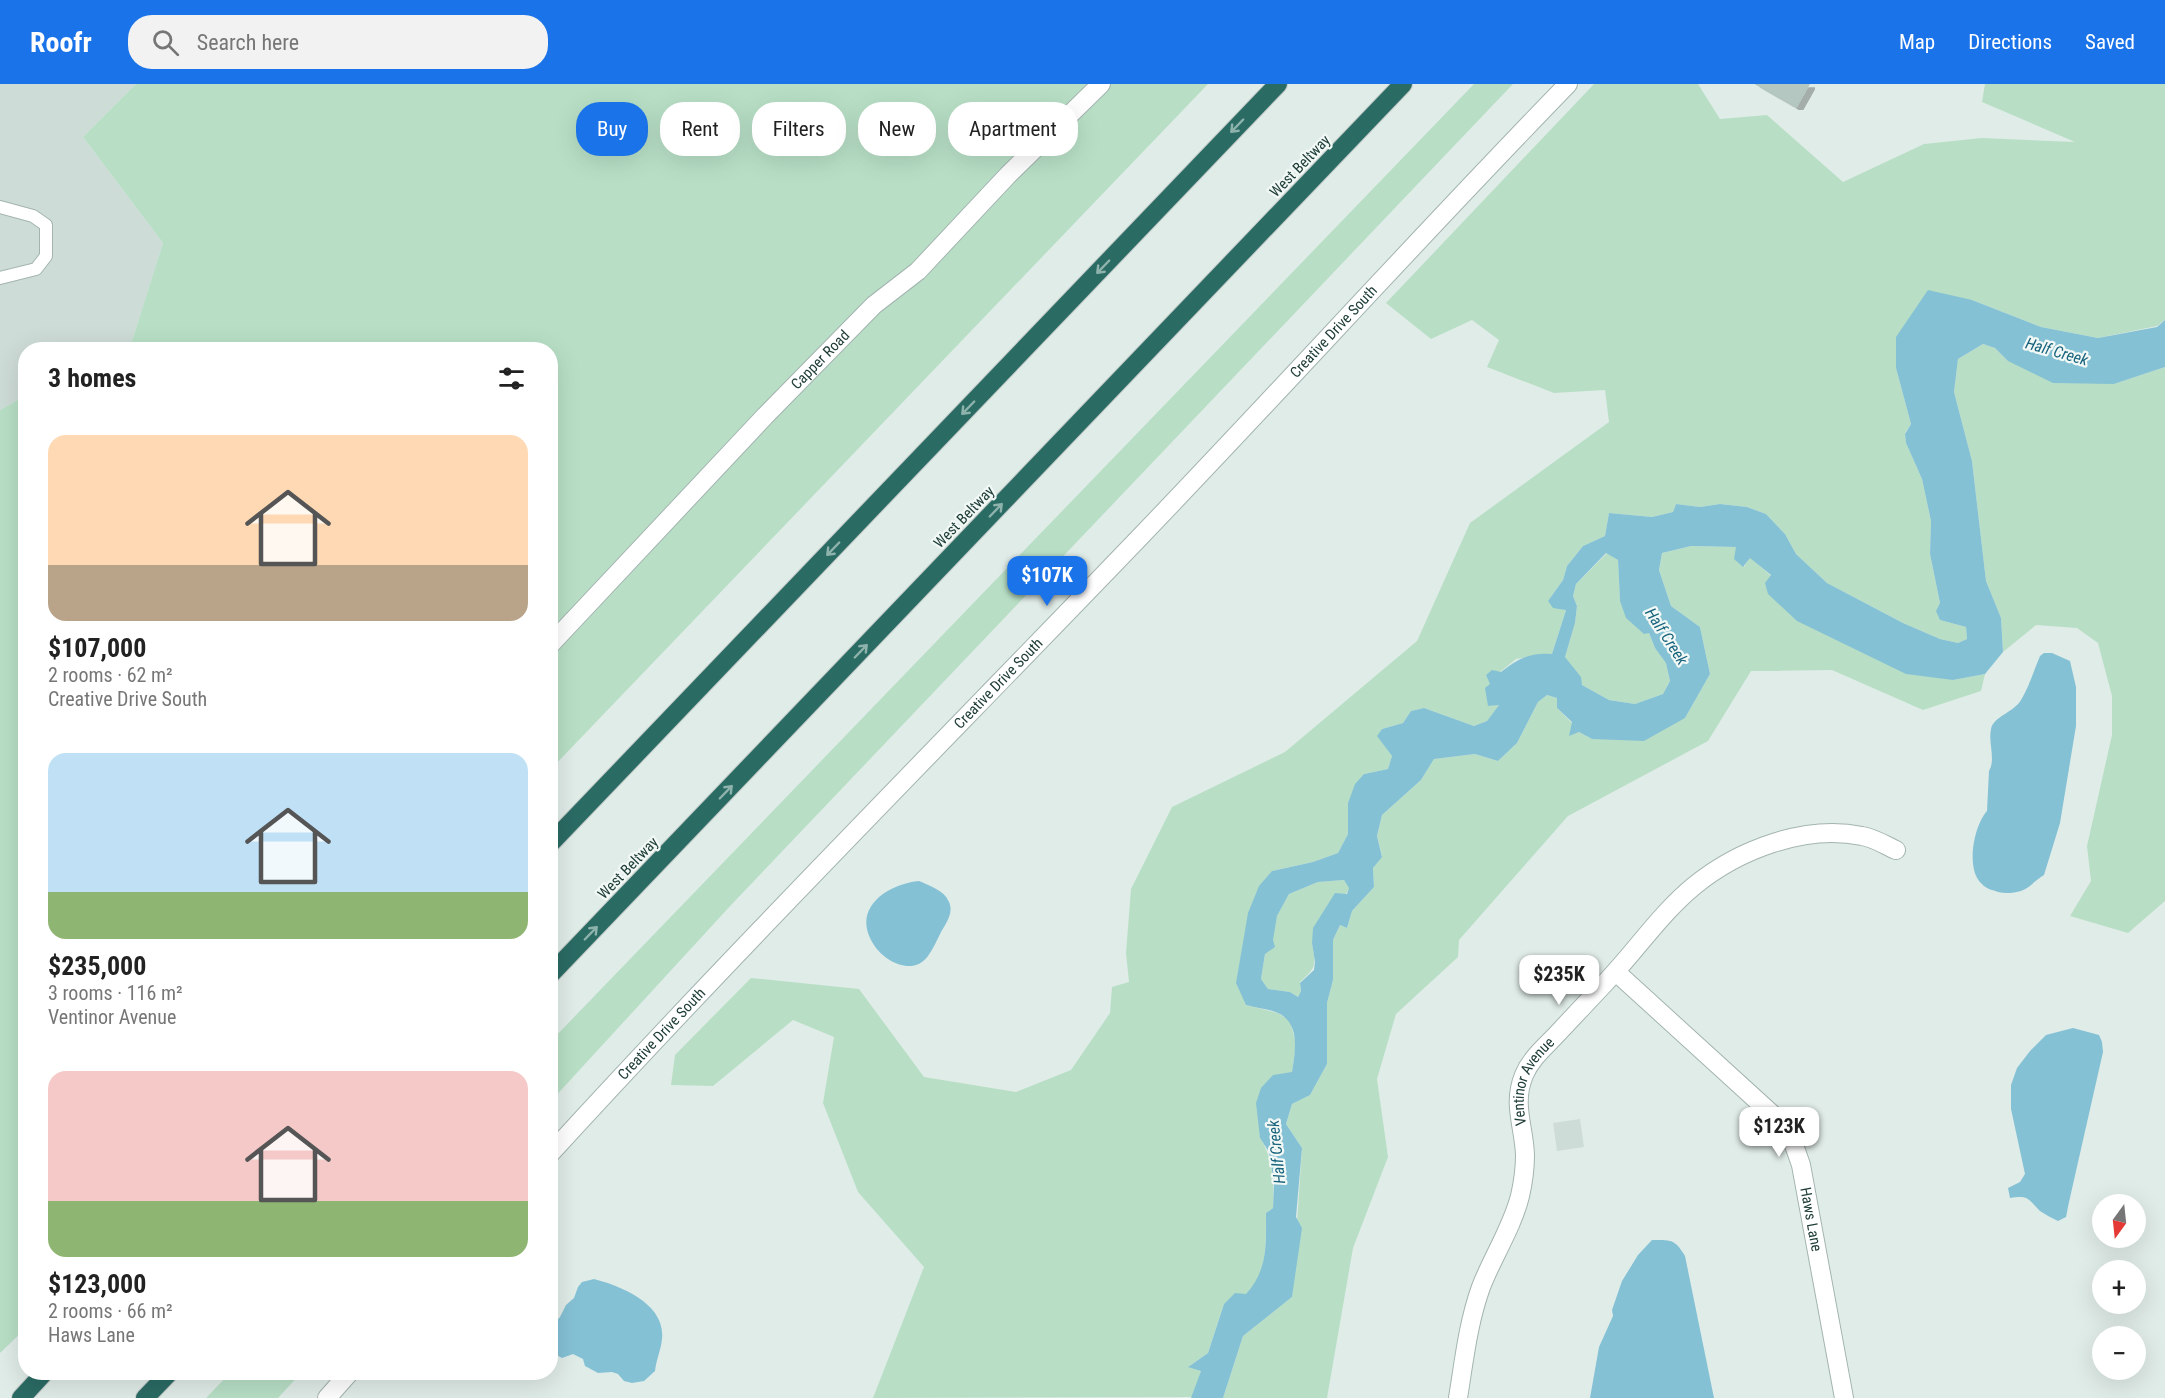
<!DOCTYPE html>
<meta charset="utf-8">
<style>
body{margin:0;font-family:"Roboto Condensed",sans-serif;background:#f2f2f2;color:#222;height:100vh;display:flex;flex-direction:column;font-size:22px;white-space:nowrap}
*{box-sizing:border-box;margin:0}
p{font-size:20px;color:#767676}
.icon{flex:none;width:33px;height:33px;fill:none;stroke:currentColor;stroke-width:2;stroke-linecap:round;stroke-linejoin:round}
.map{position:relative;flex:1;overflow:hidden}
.details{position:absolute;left:18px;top:258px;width:540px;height:1038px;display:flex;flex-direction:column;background:#fff;border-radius:24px;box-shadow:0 6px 24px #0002}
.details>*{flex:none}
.hud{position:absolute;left:576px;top:18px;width:570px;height:54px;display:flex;gap:12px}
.needle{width:39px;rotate:195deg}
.fabs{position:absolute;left:2092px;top:1110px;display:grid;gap:12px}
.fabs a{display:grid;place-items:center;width:54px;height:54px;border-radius:50%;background:#fff;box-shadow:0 6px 24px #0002;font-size:30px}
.price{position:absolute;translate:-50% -51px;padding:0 14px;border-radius:12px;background:#fff;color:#222;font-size:20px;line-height:39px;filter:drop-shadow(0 2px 3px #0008)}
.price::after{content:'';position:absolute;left:50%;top:36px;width:18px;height:14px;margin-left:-9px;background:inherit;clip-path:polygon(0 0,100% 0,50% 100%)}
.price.selected{background:#1a73e8;color:#fff}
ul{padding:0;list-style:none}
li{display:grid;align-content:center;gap:12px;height:318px;padding:0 30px}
li span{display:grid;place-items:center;height:186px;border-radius:18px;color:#555}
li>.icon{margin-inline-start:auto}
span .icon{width:108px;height:108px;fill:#fffc;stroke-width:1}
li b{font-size:26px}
h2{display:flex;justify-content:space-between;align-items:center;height:72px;padding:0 30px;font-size:26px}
.chip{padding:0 21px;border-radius:24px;background:#fff;box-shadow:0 6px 24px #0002;font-size:21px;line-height:54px}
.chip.selected{background:#1a73e8;color:#fff}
header{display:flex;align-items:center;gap:36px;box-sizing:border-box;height:84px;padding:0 30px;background:#1a73e8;color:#fff}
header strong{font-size:28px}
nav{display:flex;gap:33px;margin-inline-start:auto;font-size:21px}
.search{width:420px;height:54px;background:#f2f2f2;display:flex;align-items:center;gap:15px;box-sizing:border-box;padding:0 21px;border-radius:24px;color:#767676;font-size:22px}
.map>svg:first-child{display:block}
.built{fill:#cedcd7}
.green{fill:#b8dfc6}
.water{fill:#85c1d5;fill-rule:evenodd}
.building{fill:#b5c7c1;stroke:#b2c6c0;stroke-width:1.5;filter:url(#shadow)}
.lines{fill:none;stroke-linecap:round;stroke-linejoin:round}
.lane-casing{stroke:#a3b4b0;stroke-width:14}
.street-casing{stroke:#a3b4b0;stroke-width:20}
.highway-casing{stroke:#c1c9c7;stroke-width:20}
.lane{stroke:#fff;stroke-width:12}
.street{stroke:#fff;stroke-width:18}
.highway{stroke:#2a6b64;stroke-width:18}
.oneway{stroke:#8eb2ac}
.labels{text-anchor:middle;stroke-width:4.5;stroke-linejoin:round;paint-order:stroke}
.street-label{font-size:15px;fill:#203e38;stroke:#f1f8f5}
.water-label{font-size:16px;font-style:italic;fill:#17637d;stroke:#f1f8f5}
</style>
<header>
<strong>Roofr</strong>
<div class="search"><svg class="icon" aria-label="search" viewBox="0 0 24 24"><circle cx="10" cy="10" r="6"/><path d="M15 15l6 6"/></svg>Search here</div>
<nav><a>Map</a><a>Directions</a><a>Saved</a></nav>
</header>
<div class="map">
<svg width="2165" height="1314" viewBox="0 0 2165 1314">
<defs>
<filter id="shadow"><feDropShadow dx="6" dy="4" stdDeviation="0" flood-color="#0004"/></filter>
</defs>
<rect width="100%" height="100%" fill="#e0ece8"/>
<path class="built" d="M 0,0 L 136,0 L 83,53 L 163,159 L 132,257 L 116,265 L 26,266 L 25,312 L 0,326 Z
M 1580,1035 L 1584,1063 L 1557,1067 L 1553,1039 Z"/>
<path class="green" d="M 136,0 L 1208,0 L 551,685 L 550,266 L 116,265 L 132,257 L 163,159 L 83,53 Z
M 1474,0 L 1513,0 L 732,820 L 551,1017 L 551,957 Z
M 1594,0 L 1698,0 L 1720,35 L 1767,31 L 1843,98 L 1924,60 L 1982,54 L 2075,58 L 1982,18 L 1985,0 L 2165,0 L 2165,236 L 2157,242 L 2098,254 L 2041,243 L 1972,216 L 1896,284 L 1911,340 L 1905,349 L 1906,359 L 1922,395 L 1931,437 L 1930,470 L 1940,519 L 1940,536 L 1966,543 L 1967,555 L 1958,559 L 1940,555 L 1903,539 L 1827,499 L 1796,470 L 1785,450 L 1766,430 L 1747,423 L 1720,420 L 1700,423 L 1676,420 L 1673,428 L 1652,433 L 1609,429 L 1605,452 L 1583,462 L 1567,482 L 1563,496 L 1548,517 L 1566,526 L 1552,570 L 1516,575 L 1500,588 L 1486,591 L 1491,600 L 1488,622 L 1500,620 L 1487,637 L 1474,642 L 1424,624 L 1411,627 L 1403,639 L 1382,645 L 1378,652 L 1392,672 L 1388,685 L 1364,690 L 1348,719 L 1348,750 L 1338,769 L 1313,778 L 1272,787 L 1246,921 L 1278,929 L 1290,937 L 1296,960 L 1292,988 L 1260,1054 C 1274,1076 1274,1099 1273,1124 L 1266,1129 C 1266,1154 1268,1193 1246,1210 C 1240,1214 1231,1217 1224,1220 L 1208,1269 L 1189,1282 L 1201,1287 L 1193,1313 L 873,1314 L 924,1183 L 858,1108 L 823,1019 L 834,953 L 793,936 L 713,1002 L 671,1001 L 675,971 L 751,894 L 859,905 L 924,993 L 1016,1008 L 1071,986 L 1110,929 L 1112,903 L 1129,898 L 1126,869 L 1131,805 L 1172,723 L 1285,668 L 1417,557 L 1470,439 L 1609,338 L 1605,306 L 1554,309 L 1487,283 L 1499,256 L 1472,236 L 1431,255 L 1386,219 Z
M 1983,260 L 1995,264 L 2008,277 L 2114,300 L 2165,283 L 2165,817 L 2128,849 L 2070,832 L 2091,797 L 2087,762 L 2112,651 L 2112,612 L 2098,559 L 2077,544 L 2036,541 L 2003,568 L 2001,534 L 1986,497 L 1972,377 L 1954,308 L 1958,275 Z
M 25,312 L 26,1244 L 0,1269 L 0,326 Z
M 1691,462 L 1736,463 L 1744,483 L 1750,473 L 1771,492 L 1953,596 L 1985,590 L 1981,607 L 1923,626 L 1832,586 L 1751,587 L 1708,657 L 1568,732 L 1459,856 L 1458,873 L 1396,930 L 1377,995 L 1388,1073 L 1353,1164 L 1327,1314 L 1223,1314 L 1243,1252 L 1292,1213 L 1302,1064 L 1286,1040 L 1292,1020 L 1310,1011 L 1327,980 L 1327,919 L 1333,896 L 1333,856 L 1340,841 L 1347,844 L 1352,827 L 1374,803 L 1373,784 L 1382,772 L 1377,752 L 1382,731 L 1421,696 L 1434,675 L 1475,670 L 1498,677 L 1517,659 L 1538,618 L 1547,611 L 1557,614 L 1557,624 L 1572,639 L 1570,651 L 1579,648 L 1592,655 L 1685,634 L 1710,590 L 1700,543 L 1671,522 L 1659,486 L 1662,469 Z
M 1607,469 L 1618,476 L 1620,517 L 1649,549 L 1655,564 L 1666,578 L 1670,597 L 1663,610 L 1635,620 L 1609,616 L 1582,601 L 1565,573 L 1575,539 L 1577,522 L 1573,512 L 1576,500 Z
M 1344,796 L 1350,804 L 1312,859 C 1316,881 1317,883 1300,898 L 1301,907 L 1298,913 L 1290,908 L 1268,905 L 1261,895 L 1265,870 L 1272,856 L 1277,832 L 1289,810 L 1318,798 Z
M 231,1288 L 301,1288 L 301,1289 L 278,1314 L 206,1314 Z"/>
<path class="water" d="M 1928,206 L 1972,216 L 2041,243 L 2098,254 L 2157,243 L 2165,236 L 2165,283 L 2114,300 L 2053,299 L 2008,277 L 1995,264 L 1983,260 L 1958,275 L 1954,308 L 1972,377 L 1986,497 L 2001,534 L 2003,568 L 1985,590 L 1953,596 L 1906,590 L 1797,537 L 1768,510 L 1765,499 L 1771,491 L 1750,474 L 1743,483 L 1734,475 L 1736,463 L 1691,462 L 1662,469 L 1659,486 L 1671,522 L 1700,543 L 1710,590 L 1685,634 L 1644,657 L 1592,655 L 1579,648 L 1569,652 L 1572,638 L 1557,624 L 1557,614 L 1547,611 L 1538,618 L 1517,659 L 1498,677 L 1475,670 L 1434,675 L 1421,696 L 1382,731 L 1377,752 L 1382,773 L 1373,784 L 1374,803 L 1352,827 L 1347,844 L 1340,841 L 1333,856 L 1333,896 L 1327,919 L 1327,980 L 1310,1011 L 1292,1020 L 1286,1040 L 1302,1064 L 1296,1133 L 1302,1144 L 1292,1213 L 1243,1252 L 1223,1314 L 1191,1314 L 1201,1287 L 1188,1283 L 1208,1269 L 1224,1220 L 1235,1209 L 1246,1210 C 1268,1186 1266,1160 1266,1129 L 1273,1124 L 1274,1099 L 1269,1068 L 1260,1054 L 1256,1019 L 1261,1004 L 1273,991 L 1292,988 C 1295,968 1301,940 1278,929 C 1269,925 1256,924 1246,921 L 1236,899 L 1248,829 L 1259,802 L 1272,787 L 1313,778 L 1338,769 L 1348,750 L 1348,719 L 1355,700 L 1364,690 L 1388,685 L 1392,672 L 1377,652 L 1382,645 L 1403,639 L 1411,627 L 1424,624 L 1474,642 L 1487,637 L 1499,621 L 1488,622 L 1485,604 L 1490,600 L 1486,591 L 1492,586 L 1501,588 C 1517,575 1530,568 1552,570 L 1566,526 L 1553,524 L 1548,517 L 1563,496 L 1567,482 L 1583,462 L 1605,452 L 1609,429 L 1652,433 L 1673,428 L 1676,420 L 1700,423 L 1720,420 L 1747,423 L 1766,430 L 1785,450 L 1796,470 L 1827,499 L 1903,539 L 1940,555 L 1958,559 L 1967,555 L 1966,543 L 1940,536 L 1936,527 L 1940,519 L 1930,470 L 1931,437 L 1922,395 L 1906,359 L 1905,350 L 1911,340 L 1896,284 L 1896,253 ZM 1606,469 L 1618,476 L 1620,517 L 1626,534 L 1644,550 L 1649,549 L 1655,564 L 1666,579 L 1670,597 L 1663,610 L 1635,620 L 1609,616 L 1582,601 L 1581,593 L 1565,573 L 1575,539 L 1577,522 L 1573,512 L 1576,500 ZM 1344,796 L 1349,804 L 1347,810 L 1335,809 L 1313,844 L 1312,859 L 1315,878 L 1314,886 L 1300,899 L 1301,907 L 1298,913 L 1290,908 L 1268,905 L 1261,895 L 1265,870 L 1275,863 L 1273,856 L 1277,832 L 1289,810 L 1318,798 Z
M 2044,569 L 2052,569 L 2070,577 L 2076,603 L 2076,642 L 2060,739 L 2044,791 C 2035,796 2031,803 2021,807 C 2014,809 2006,810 1998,808 C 1993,806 1986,805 1982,800 C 1965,786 1974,741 1987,727 L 1989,687 C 1996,675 1988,659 1991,645 C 1993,633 2014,628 2021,616 C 2029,603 2034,586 2040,572 Z
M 919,797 C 930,802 944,806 949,818 C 954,829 946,839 941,848 C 937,856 933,865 928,872 C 913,893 884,877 874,861 C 850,825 887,800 919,797 Z
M 2073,944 L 2099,951 L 2102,958 L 2103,968 L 2069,1118 L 2066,1133 L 2058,1137 C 2052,1134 2046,1131 2040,1127 C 2028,1115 2029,1111 2010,1114 L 2008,1104 L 2020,1098 L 2025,1090 L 2011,1025 L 2011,1001 L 2017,984 L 2030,967 L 2046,951 Z
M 1652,1156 C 1671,1156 1675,1155 1685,1172 L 1714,1314 L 1590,1314 L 1599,1263 L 1613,1232 L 1612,1226 L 1622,1197 L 1638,1171 Z
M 594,1195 C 621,1202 666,1220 662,1255 C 661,1266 656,1276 655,1287 L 644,1297 L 632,1299 L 624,1297 L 618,1290 L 612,1288 L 598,1289 L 585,1282 L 583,1275 L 573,1270 L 562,1274 L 551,1268 L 551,1243 L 560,1233 L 566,1221 L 574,1214 L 578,1203 L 582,1198 Z"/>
<path class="building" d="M 1756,0 L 1809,0 L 1796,23 Z"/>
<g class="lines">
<defs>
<path id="lane" d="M 0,123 L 33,132 L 46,141 L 46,172 L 36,185 L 0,194"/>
<g id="street">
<path id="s1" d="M 550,561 L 765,332 L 874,221 L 918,187 L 1008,91 L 1101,0"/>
<path id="s2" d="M 1616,888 L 1784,1041 L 1794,1061 L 1801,1081 L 1844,1314"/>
<path id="s3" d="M 550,1070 C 742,860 943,658 1140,453 C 1284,303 1423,149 1568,0"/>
<path d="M 327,1314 L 350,1288"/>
<path id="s4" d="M 1458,1314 C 1464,1277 1468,1239 1481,1203 C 1493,1172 1512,1144 1520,1112 C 1523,1099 1525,1085 1525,1071 C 1524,1042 1512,1020 1524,991 C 1531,974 1546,962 1558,949 C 1574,932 1589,916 1605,899 C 1635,868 1660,830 1694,802 C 1738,766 1805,740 1862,752 C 1874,754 1885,761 1896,766"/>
</g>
<path id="highway" d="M 550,760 L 1278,0
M 550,891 L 1403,0
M 21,1314 L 45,1288
M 145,1314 L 170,1288"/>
</defs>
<use href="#lane" class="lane-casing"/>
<use href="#street" class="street-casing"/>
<use href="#highway" class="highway-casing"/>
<use href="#lane" class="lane"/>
<use href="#street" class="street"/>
<use href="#highway" class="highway"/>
</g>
<defs><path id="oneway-shaft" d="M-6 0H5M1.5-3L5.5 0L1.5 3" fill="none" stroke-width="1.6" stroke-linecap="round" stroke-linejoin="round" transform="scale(1.5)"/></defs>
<g class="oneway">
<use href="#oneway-shaft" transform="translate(1237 42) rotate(134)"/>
<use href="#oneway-shaft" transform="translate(1103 183) rotate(134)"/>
<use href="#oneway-shaft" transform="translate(968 324) rotate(134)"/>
<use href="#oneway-shaft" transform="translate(996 426) rotate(-46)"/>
<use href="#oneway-shaft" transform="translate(833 465) rotate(134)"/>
<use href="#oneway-shaft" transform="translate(861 567) rotate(-46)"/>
<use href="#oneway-shaft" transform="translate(726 708) rotate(-46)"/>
<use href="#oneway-shaft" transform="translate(591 849) rotate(-46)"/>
</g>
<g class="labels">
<g class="street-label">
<text transform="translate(1300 82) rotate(-46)" y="5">West Beltway</text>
<text dy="5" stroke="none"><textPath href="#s3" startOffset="1136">Creative Drive South</textPath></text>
<text dy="5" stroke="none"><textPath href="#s1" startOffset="393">Capper Road</textPath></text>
<text transform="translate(964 433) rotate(-46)" y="5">West Beltway</text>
<text dy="5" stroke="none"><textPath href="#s3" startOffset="650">Creative Drive South</textPath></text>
<text transform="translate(628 784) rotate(-46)" y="5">West Beltway</text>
<text dy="5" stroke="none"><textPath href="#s3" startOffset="164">Creative Drive South</textPath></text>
<text dy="5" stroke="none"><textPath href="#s4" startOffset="332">Ventinor Avenue</textPath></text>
<text dy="5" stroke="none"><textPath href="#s2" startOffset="326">Haws Lane</textPath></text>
</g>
<g class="water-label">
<text transform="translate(2057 267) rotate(16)" y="6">Half Creek</text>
<text transform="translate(1667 552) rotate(57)" y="6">Half Creek</text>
<text transform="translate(1276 1068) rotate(-96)" y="6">Half Creek</text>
</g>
</g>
</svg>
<div class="fabs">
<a><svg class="needle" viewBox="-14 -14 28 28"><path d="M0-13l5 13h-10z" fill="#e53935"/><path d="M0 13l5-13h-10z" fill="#767676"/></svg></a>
<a>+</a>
<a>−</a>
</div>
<b class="price selected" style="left:1047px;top:523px">$107K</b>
<b class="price" style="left:1559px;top:922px">$235K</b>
<b class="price" style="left:1779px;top:1074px">$123K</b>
<div class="hud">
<a class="chip selected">Buy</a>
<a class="chip">Rent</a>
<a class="chip">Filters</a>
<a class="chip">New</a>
<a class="chip">Apartment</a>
</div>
<section class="details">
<h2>3 homes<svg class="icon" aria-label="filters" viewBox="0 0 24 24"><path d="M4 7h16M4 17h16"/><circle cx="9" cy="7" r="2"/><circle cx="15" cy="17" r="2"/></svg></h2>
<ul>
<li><span style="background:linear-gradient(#ffd9b3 70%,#b9a48a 0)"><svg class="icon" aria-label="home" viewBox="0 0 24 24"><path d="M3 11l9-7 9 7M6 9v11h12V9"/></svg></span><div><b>$107,000</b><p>2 rooms · 62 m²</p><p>Creative Drive South</p></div></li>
<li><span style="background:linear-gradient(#bfe0f5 75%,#8fb573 0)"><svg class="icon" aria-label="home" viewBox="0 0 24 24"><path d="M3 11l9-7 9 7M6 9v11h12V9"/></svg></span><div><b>$235,000</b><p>3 rooms · 116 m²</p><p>Ventinor Avenue</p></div></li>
<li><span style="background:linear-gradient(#f6c9c9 70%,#8fb573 0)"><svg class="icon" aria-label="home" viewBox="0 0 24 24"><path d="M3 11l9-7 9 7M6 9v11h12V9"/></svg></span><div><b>$123,000</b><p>2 rooms · 66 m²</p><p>Haws Lane</p></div></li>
</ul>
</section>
</div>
